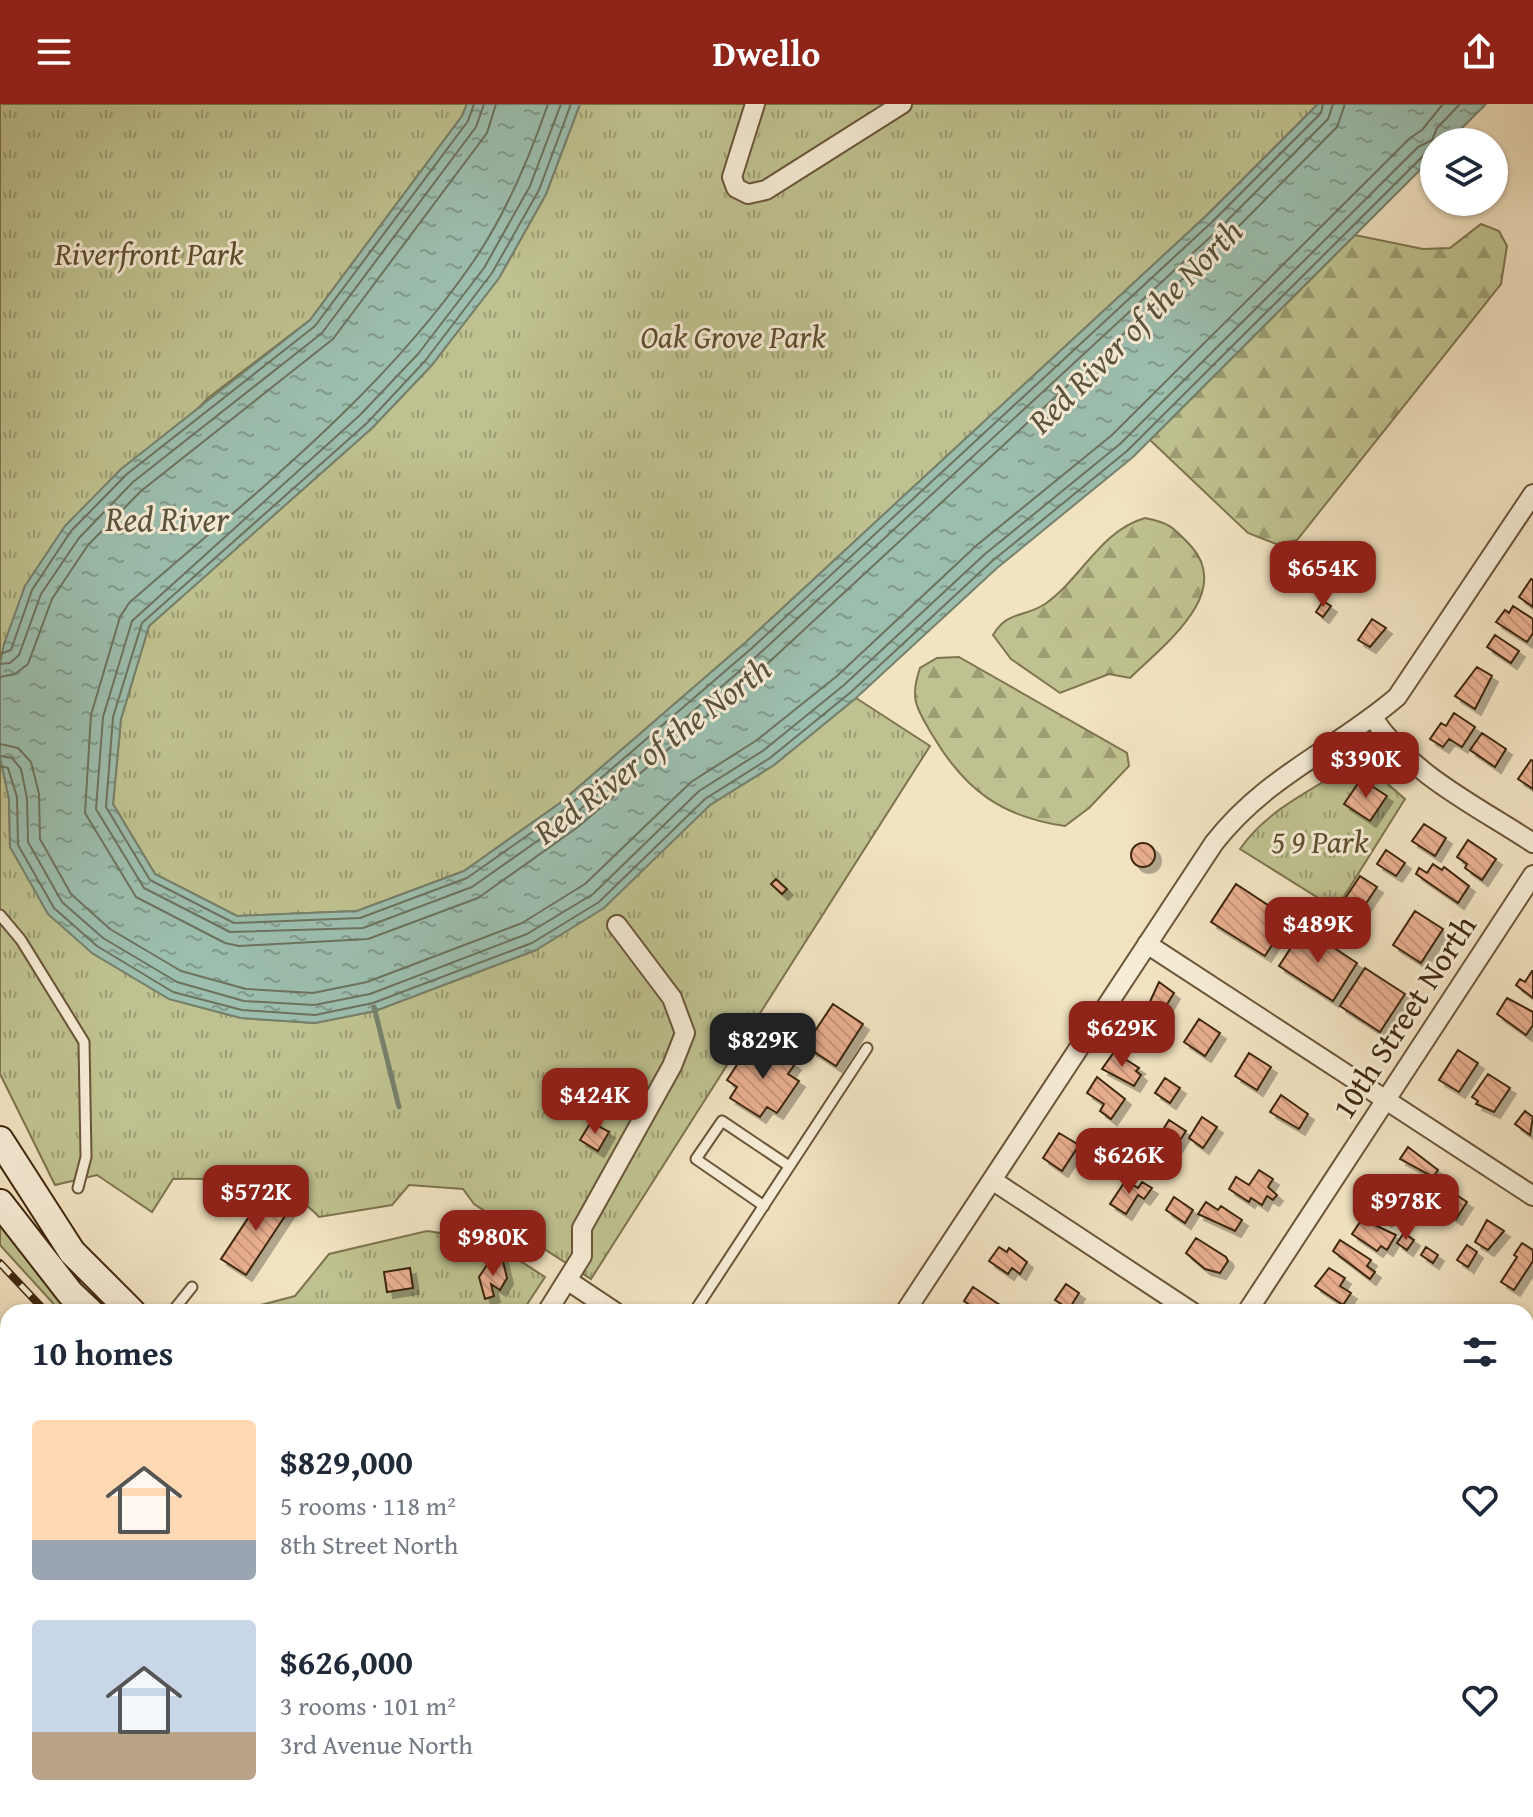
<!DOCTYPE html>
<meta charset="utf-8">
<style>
body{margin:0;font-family:"Gentium Book Plus",serif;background:#f6f6f7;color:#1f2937;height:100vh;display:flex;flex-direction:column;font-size:30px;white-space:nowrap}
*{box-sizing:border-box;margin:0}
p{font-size:26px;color:#747a83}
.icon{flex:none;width:44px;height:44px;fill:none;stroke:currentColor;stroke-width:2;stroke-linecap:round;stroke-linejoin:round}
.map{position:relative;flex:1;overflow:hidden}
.sheet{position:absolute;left:0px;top:1200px;width:1534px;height:514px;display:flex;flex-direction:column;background:#fff;border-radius:24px 24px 0 0;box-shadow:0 2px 6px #0004}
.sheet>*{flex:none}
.controls{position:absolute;left:1420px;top:24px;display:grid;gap:16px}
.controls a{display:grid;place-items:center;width:88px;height:88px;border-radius:50%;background:#fff;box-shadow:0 2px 6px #0004;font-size:40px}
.price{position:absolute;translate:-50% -68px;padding:0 18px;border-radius:16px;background:#8f2418;color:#fff;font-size:26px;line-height:52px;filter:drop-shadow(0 2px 4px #0008)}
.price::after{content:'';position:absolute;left:50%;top:48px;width:24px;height:18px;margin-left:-12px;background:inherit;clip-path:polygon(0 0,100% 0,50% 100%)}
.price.active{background:#222;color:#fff}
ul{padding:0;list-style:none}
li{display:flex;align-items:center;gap:24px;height:200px;padding:0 32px}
li span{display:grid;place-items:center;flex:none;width:224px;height:160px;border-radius:8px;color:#555}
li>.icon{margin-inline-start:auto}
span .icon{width:96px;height:96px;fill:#fffc;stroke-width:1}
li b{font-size:34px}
h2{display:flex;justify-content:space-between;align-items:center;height:96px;padding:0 32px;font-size:34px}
header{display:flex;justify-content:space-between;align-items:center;height:104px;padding:0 32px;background:#8f2418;color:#fff;font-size:36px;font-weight:800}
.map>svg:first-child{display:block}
.grass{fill:#bfc290;stroke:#7e744e;stroke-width:2}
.forest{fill:url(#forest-firs);stroke:#7e744e;stroke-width:2}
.park{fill:url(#park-tufts);stroke:#7e744e;stroke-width:2}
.water{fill:url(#water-ripples);stroke:#76816d;stroke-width:2}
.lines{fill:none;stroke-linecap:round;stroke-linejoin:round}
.shore{stroke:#6d725d;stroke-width:2}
.stream{stroke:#76816d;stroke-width:5}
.building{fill:url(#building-back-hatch);stroke:#3e260c;stroke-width:2;filter:url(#shadow)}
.service-casing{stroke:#6b5539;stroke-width:13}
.minor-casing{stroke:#6b5539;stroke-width:22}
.tertiary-casing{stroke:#6b5539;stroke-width:28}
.secondary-casing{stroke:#3e260c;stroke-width:30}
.service{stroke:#f7edd7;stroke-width:9}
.minor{stroke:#f7edd7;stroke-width:18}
.tertiary{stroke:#f7edd7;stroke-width:24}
.secondary{stroke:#f7edd7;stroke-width:26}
.rail-casing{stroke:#3e260c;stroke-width:8}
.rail{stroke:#f7edd7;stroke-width:5;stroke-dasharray:15;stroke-linecap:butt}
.labels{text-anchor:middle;stroke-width:6;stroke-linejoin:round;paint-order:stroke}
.park-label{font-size:32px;font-style:italic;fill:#5e4d2d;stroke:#f7edd7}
.street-label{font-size:32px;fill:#3e260c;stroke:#f7edd7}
.water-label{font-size:34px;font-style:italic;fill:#5a543d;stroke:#f7edd7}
</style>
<header><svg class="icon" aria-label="menu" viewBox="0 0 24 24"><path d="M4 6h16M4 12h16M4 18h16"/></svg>Dwello<svg class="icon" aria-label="share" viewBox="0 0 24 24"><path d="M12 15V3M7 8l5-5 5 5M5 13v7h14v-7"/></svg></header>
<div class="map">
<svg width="1533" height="1713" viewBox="0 0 1533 1713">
<defs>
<pattern id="forest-firs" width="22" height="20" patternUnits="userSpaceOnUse" patternTransform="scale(2)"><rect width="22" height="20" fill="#bfc290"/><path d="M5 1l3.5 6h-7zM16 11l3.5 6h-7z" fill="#9d9d74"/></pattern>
<pattern id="park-tufts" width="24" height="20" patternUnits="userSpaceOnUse" patternTransform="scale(2)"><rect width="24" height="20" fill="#bfc290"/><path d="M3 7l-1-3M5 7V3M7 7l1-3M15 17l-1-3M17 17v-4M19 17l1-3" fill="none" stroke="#9d9d74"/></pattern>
<pattern id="water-ripples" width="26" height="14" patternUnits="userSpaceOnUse" patternTransform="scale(2)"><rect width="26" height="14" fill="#9cbeae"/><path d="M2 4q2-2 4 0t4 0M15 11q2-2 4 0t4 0" fill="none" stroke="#819a8c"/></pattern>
<pattern id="building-back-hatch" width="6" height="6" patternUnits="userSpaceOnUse" patternTransform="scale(2)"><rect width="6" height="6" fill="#e9af90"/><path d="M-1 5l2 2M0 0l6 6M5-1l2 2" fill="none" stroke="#c9967b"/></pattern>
<filter id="shadow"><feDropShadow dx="6" dy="6" stdDeviation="0" flood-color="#0004"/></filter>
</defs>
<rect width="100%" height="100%" fill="#f2e3c1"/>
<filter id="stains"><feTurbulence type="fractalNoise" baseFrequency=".0025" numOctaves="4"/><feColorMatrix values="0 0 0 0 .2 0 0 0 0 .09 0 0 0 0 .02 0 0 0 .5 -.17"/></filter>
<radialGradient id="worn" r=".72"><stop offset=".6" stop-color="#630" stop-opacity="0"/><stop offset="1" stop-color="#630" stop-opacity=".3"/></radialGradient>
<path class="grass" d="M 0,1121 L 69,1208 L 61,1208 L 0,1141 Z"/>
<path class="forest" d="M 1481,120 L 1499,127 L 1507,142 L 1501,180 L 1297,436 L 1276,440 L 1248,429 L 1150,336 L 1355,131 L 1423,145 L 1450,144 Z
M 1145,414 C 1170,419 1173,423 1191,442 C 1234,490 1162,542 1130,574 L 1109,570 L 1060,589 L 1011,555 L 993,531 C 1008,506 1024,514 1045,500 C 1082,474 1100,427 1145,414 Z
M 959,553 L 1127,649 L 1129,662 L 1089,704 L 1065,722 C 1002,713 965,686 933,632 C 917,605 909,596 920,564 L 937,554 Z"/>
<path class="park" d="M 0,0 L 467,0 L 462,12 L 310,216 L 208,294 L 25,482 L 0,560 Z
M 580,0 L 1318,0 L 1206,112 L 746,538 L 560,699 L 464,767 L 357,807 L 237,812 L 155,770 L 113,700 L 121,615 L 149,522 L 372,324 L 431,262 L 499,174 L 546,90 Z
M 856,594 L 930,642 L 591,1175 L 474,1100 L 463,1085 L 409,1081 L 392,1101 L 319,1113 C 284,1074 222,1074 173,1075 L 152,1108 L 97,1071 L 55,1081 L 0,970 L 0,653 L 9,695 L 10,743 L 92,849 L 170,895 L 241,914 L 315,919 L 375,907 L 536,846 L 662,745 L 710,701 L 774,661 Z
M 1360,656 L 1405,695 L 1336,805 L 1240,745 C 1268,704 1319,682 1360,656 Z
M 427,1127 L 488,1136 L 545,1173 L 522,1208 L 234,1208 L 295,1192 L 329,1150 Z"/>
<path class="water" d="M 467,0 L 580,0 L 546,90 L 499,174 L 431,262 L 372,324 L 149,522 L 121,615 L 113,700 L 155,770 L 237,812 L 357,807 L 464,767 L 560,699 L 746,538 L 1206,112 L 1318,0 L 1486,0 L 1448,38 L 1434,38 L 1434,52 L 1133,353 L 997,464 L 856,594 L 774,661 L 710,701 L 604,804 L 536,846 L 375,907 L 315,919 L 241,914 L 169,895 L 92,849 L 48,810 L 10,743 L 9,695 L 0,653 L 0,560 L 4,540 L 25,482 L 65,422 L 121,365 L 310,216 L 462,12 Z"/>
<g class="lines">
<path class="shore" d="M 548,0 C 529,55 506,110 473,158 C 381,292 250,393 129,499 L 120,513 L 91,611 L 85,709 L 136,793 L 225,839 L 239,842 L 368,835 L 478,794 L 578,723 L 767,560 L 1227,134 L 1337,23 L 1345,0
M 561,0 L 530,82 L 484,164 L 418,250 L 360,311 L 132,517 L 103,613 L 96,705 L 144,784 L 230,828 L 363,824 L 472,783 L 570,714 L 758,551 L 1219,125 L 1328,15 L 1333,0
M 571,0 L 539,86 L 492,169 L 425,257 L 367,319 L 142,519 L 113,613 L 106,703 L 150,776 L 234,819 L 360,814 L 467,774 L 565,705 L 752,544 L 1212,118 L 1321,9 L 1323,0
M 0,550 L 11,546 L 32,486 L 71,427 L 127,370 L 315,222 L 468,17 L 474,0
M 0,560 L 10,559 L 19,551 L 41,490 L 79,434 L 133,378 L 322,229 L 476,23 L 484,0
M 0,573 L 15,570 L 28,560 L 52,495 L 88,441 L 141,387 L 333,235 L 487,29 L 496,0
M 0,640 L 18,644 L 31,658 L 39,690 L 40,735 L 71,790 L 110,825 L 181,867 L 246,885 L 313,889 L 367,878 L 522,819 L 585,780 L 691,678 L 757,636 L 837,572 L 977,441 L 1112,331 L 1410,34 L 1422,26 L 1443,0
M 0,652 L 12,654 L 21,665 L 27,694 L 28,738 L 62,798 L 103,834 L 177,878 L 244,897 L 314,901 L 370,890 L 527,830 L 593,790 L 699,687 L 764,646 L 844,581 L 985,450 L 1120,340 L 1418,43 L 1432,36 L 1437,24 L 1460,0
M 0,662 L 8,664 L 17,693 L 18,741 L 54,804 L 97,842 L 173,888 L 242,906 L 315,911 L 373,899 L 532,839 L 599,798 L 705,695 L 770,654 L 851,588 L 991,458 L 1127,347 L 1425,50 L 1434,47"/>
<path class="stream" d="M 374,903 L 399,1003"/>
</g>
<path class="building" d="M 1531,475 L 1533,476 L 1533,503 L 1519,493 Z
M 1323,497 L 1331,502 L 1323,513 L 1316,508 Z
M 1513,502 L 1533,515 L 1533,529 L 1527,538 L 1496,518 L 1505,506 L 1509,509 Z
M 1372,515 L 1386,524 L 1370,543 L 1358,536 Z
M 1495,531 L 1519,547 L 1511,559 L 1487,543 Z
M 1477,563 L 1492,572 L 1475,605 L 1455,592 Z
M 1454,609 L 1475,623 L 1462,643 L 1449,635 L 1443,643 L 1430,635 L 1441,619 L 1446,622 Z
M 1482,629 L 1506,645 L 1495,663 L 1470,646 Z
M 1531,656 L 1533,657 L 1533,685 L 1518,675 Z
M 1361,675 L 1387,692 L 1370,717 L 1344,700 Z
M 1424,720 L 1446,734 L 1435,752 L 1412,737 Z
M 1468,736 L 1496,755 L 1482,776 L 1465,764 L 1467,760 L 1457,753 Z
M1131 751a12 12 0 1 1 24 0a12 12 0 1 1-24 0Z
M 1386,746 L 1405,759 L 1396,772 L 1377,760 Z
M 1433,760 L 1442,766 L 1444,763 L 1469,782 L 1458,799 L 1416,770 L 1419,764 L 1427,769 Z
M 1360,772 L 1377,783 L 1357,813 L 1340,802 Z
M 776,775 L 787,785 L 782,790 L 771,780 Z
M 1236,780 L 1289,815 L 1265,852 L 1211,818 Z
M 1415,807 L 1443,825 L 1421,859 L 1393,841 Z
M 1304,824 L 1357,859 L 1333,897 L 1279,862 Z
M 1365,864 L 1405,890 L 1380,928 L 1340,902 Z
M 1532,867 L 1533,867 L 1533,894 L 1516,881 L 1520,875 L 1525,878 Z
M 1159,878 L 1174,889 L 1166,902 L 1162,900 L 1157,908 L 1148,902 Z
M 1507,894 L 1533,908 L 1533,921 L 1526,931 L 1497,910 Z
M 833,900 L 863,920 L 836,962 L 805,942 Z
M 1150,912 L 1166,923 L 1155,939 L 1139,928 Z
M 1199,915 L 1220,929 L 1205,952 L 1184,938 Z
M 765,941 L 795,960 L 788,970 L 799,977 L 777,1009 L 767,1003 L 760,1013 L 730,994 L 737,983 L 727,976 L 748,944 L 759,951 Z
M 1458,946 L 1478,959 L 1459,988 L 1439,976 Z
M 1114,948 L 1139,964 L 1136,967 L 1141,971 L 1134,982 L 1102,965 Z
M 1249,949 L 1271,963 L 1257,986 L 1235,972 Z
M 1488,970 L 1510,984 L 1494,1008 L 1476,1000 L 1478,997 L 1472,993 Z
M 1097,973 L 1125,995 L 1111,1015 L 1100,1007 L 1104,1000 L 1087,989 Z
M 1165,974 L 1180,984 L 1170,999 L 1155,989 Z
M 1281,991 L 1308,1010 L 1299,1025 L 1270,1008 Z
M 1525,1007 L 1533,1013 L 1530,1031 L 1515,1020 Z
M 1202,1013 L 1217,1023 L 1203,1044 L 1189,1034 Z
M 1169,1016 L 1186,1027 L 1173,1047 L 1156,1037 Z
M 591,1018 L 609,1028 L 598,1047 L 580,1036 Z
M 1059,1029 L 1079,1041 L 1062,1067 L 1043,1054 Z
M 1087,1040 L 1106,1051 L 1095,1068 L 1077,1056 Z
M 1408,1043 L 1438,1066 L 1433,1073 L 1400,1055 Z
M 1259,1066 L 1273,1075 L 1268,1083 L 1277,1091 L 1273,1096 L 1267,1092 L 1262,1101 L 1251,1094 L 1249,1098 L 1229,1085 L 1236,1073 L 1249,1081 Z
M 1126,1076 L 1138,1084 L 1142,1078 L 1152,1084 L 1144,1095 L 1138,1091 L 1126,1110 L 1110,1100 Z
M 1386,1078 L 1404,1090 L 1386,1117 L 1368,1105 Z
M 1449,1086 L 1467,1098 L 1456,1115 L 1438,1103 Z
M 270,1089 L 287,1101 L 285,1104 L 289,1106 L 246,1171 L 221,1155 L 264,1090 Z
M 1174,1093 L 1193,1106 L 1185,1119 L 1166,1106 Z
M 1206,1098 L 1218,1106 L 1221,1102 L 1242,1116 L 1235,1127 L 1198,1110 Z
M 1362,1115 L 1396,1131 L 1387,1146 L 1381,1142 L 1377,1147 L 1352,1130 Z
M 1487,1116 L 1504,1127 L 1488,1146 L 1475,1138 Z
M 1404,1129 L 1414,1136 L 1407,1146 L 1397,1139 Z
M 1196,1134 L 1226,1153 L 1228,1157 L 1220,1169 L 1205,1165 L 1186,1149 Z
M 1340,1136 L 1371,1156 L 1367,1162 L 1375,1168 L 1370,1175 L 1333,1147 Z
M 1522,1139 L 1533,1146 L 1533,1157 L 1514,1186 L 1501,1178 L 1517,1153 L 1514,1151 Z
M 1467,1141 L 1477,1148 L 1468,1163 L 1457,1156 Z
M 999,1143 L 1007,1148 L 1009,1144 L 1027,1158 L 1020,1170 L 1012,1164 L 1008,1170 L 989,1157 Z
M 1426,1143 L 1438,1151 L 1433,1159 L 1421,1151 Z
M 502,1153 L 507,1174 L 500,1186 L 491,1180 L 494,1192 L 485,1195 L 479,1173 L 487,1161 L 495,1166 L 493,1155 Z
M 410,1164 L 413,1184 L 387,1188 L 384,1168 Z
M 1329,1164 L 1345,1174 L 1340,1182 L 1351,1189 L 1343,1201 L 1315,1182 Z
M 1066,1180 L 1079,1189 L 1069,1205 L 1055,1196 Z
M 973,1183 L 1000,1201 L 996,1208 L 968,1207 L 971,1202 L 964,1197 Z
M 0,1270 L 8,1275 L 8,1375 L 0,1387 Z
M 1529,1338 L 1533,1340 L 1533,1376 L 1527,1371 L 1530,1366 L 1526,1363 Z
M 0,1525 L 8,1530 L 8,1541 L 0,1554 Z
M 1533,1622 L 1533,1713 L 1506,1713 L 1495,1706 L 1526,1706 L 1526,1633 Z
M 97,1706 L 187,1706 L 182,1713 L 107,1713 Z
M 412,1706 L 532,1706 L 527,1713 L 407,1713 Z
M 1250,1706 L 1274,1706 L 1285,1713 L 1245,1713 Z"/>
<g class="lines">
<defs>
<path id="service" d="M 0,811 L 21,836 L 84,938 L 86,1053 L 78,1084
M 764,1102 L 696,1055 L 722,1017 L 789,1062
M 172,1208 L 192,1183
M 694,1208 L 867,944
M 758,1706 L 768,1713
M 932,1706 L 942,1713"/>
<path id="minor" d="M 755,0 L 732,73 L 736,84 L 748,90 L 766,86 L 902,0
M 1373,614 C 1411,671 1477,702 1533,739
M 1147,840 L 1533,1092
M 992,1076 L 1192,1208
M 567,1176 L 615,1208
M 547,1208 L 582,1152 L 582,1124 L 672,962 L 685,929 L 672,894 L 617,821
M 905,1208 L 1214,739 C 1266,672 1335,646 1397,593 L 1533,390
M 1247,1208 L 1533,771
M 1526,1427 L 1533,1432
M 0,1466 L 8,1453
M 916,1713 L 920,1706"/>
<path id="tertiary" d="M 0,1500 L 8,1505
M 1526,1511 L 1533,1500
M 317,1706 L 328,1713
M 219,1713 L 224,1706
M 1393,1713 L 1398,1706"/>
<path id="secondary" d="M 0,1036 L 72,1148 L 132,1208
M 0,1099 L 70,1189 L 90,1208
M 822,1706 L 832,1713
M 865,1706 L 876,1713"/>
</defs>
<use href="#service" class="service-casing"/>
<use href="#minor" class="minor-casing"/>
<use href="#tertiary" class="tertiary-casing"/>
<use href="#secondary" class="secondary-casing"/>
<use href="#service" class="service"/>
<use href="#minor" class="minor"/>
<use href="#tertiary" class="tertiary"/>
<use href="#secondary" class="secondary"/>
<defs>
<path id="rail" d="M 0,1159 L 46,1208
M 0,1706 L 11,1713
M 671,1706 L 680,1713"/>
</defs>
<use href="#rail" class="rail-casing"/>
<use href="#rail" class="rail"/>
</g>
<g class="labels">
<g class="park-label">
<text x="149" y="161">Riverfront Park</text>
<text x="733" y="244">Oak Grove Park</text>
<text x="1320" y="749">5 9 Park</text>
</g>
<g class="street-label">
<text transform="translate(1404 913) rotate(-57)" y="11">10th Street North</text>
</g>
<g class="water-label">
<text transform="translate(1135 222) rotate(-45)" y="12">Red River of the North</text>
<text x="167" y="427">Red River</text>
<text transform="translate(652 646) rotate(-37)" y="12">Red River of the North</text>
</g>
</g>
<rect width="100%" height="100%" filter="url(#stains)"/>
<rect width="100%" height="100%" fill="url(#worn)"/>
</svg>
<div class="controls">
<a><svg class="icon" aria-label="layers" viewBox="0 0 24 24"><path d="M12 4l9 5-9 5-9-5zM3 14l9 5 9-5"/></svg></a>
</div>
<b class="price" style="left:1323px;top:505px">$654K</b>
<b class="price" style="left:1366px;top:696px">$390K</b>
<b class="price" style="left:1318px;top:861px">$489K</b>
<b class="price" style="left:1122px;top:965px">$629K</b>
<b class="price active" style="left:763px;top:977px">$829K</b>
<b class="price" style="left:595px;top:1032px">$424K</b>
<b class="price" style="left:1129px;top:1092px">$626K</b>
<b class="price" style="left:256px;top:1129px">$572K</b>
<b class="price" style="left:1406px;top:1138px">$978K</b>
<b class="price" style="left:493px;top:1174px">$980K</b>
<section class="sheet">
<h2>10 homes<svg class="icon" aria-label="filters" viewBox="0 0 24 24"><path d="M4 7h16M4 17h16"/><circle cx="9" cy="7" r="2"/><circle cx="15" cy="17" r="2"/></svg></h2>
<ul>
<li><span style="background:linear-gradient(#ffd9b3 75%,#9aa5b1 0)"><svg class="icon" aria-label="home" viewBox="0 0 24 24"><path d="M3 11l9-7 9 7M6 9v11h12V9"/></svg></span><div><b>$829,000</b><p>5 rooms · 118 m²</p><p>8th Street North</p></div><svg class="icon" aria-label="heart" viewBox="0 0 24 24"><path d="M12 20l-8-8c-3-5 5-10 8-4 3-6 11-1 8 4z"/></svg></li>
<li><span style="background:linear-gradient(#c9d6e8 70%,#b9a48a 0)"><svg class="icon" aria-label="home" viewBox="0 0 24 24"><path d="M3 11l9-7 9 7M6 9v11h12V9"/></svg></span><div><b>$626,000</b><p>3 rooms · 101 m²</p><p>3rd Avenue North</p></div><svg class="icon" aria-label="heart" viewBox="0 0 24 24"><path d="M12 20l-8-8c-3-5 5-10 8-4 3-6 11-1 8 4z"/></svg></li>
</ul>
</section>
</div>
